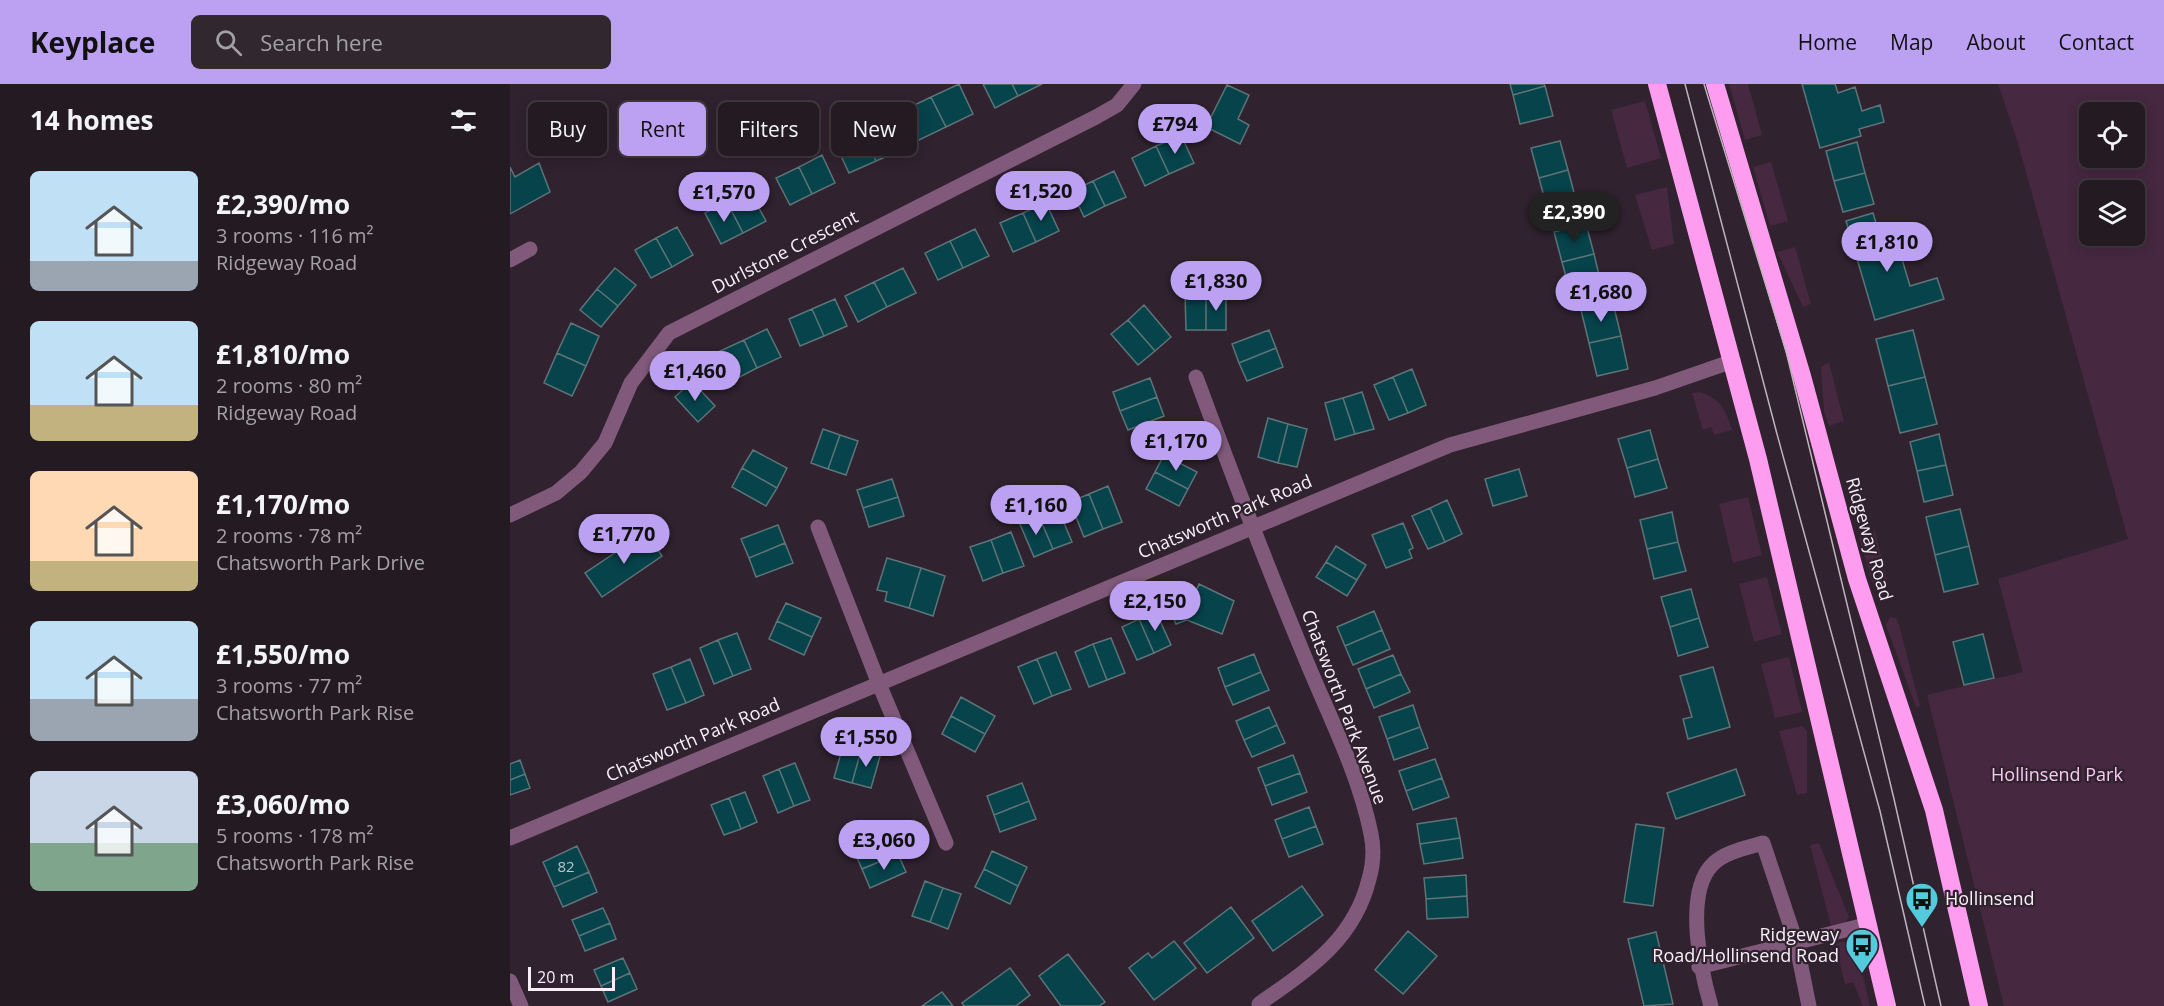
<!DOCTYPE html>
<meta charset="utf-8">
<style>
body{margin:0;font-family:"Open Sans",sans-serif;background:#30272f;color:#f1f3f6;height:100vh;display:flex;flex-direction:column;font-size:22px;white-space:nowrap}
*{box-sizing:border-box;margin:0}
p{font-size:20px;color:#a3a1a5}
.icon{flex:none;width:33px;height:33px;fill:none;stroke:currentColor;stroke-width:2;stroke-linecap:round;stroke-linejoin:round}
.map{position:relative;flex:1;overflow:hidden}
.side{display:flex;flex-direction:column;background:#241a22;width:510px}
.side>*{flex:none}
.hud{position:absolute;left:18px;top:18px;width:570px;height:54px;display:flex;gap:12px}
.buttons{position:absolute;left:1569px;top:18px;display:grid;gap:12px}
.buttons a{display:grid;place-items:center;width:66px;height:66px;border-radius:9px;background:#241a22;box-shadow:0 3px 15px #0003,0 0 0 2px #413840;font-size:30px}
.scale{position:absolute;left:18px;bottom:15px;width:87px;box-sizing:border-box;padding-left:6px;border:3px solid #f9f0f7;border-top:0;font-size:16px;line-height:21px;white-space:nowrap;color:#f9f0f7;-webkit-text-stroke:4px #30222e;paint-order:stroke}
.price{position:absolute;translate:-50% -51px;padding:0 14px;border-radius:21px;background:#bca0f2;color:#111;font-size:20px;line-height:39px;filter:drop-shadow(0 2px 3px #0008)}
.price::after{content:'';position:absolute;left:50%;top:36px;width:18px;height:14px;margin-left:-9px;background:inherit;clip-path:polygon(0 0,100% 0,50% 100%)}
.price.current{background:#222;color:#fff}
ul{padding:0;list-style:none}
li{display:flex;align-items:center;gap:18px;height:150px;padding:0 30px}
li span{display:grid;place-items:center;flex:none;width:168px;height:120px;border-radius:9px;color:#555}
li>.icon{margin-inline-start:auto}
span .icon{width:72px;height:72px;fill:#fffc;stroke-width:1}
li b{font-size:26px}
h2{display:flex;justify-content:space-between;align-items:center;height:72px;padding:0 30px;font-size:26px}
.pill{padding:0 21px;border-radius:9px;background:#241a22;box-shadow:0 3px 15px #0003,0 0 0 2px #413840;font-size:21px;line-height:54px}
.pill.current{background:#bca0f2;color:#111}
header{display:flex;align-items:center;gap:36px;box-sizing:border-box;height:84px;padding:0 30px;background:#bca0f2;color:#111}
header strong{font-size:28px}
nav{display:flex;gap:33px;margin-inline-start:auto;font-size:21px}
.search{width:420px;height:54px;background:#30272f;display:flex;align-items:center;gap:15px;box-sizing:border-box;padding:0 21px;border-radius:9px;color:#a3a1a5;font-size:22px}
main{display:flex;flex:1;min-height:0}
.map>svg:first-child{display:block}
.green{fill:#462841;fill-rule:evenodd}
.building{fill:#07434b;stroke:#5d7478;stroke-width:1.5}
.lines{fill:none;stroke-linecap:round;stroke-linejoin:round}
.minor{stroke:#815a7b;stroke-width:15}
.highway{stroke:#fe9cf0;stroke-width:18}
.tram{stroke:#beb4bc;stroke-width:1.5}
.labels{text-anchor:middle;stroke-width:4.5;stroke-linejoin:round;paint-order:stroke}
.number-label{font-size:15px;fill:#bcc5cc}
.street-label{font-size:18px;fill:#f9f0f7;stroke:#30222e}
.park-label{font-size:18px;fill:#f9c9f1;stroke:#30222e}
.poi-label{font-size:18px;fill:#f9f0f7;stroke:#30222e;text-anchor:start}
</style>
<header>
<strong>Keyplace</strong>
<div class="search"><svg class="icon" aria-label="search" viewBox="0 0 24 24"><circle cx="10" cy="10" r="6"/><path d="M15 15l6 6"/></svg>Search here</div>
<nav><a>Home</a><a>Map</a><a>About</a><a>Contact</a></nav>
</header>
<main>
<section class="side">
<h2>14 homes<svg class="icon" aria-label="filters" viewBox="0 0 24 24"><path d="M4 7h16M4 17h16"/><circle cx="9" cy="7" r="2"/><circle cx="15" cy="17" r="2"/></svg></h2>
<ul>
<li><span style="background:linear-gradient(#bfe0f5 75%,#9aa5b1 0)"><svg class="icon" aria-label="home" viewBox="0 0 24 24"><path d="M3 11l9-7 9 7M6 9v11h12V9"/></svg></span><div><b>£2,390/mo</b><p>3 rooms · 116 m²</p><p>Ridgeway Road</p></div></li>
<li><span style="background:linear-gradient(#bfe0f5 70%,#c2b280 0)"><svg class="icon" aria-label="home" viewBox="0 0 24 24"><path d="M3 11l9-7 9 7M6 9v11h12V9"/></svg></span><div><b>£1,810/mo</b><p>2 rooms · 80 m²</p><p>Ridgeway Road</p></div></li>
<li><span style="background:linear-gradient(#ffd9b3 75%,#c2b280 0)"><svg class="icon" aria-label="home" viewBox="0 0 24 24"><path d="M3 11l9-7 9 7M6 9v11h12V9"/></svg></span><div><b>£1,170/mo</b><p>2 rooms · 78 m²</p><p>Chatsworth Park Drive</p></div></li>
<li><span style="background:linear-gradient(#bfe0f5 65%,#9aa5b1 0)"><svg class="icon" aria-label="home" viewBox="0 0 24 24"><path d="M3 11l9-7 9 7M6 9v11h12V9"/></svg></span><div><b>£1,550/mo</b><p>3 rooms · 77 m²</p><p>Chatsworth Park Rise</p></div></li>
<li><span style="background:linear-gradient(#c9d6e8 60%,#7fa58c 0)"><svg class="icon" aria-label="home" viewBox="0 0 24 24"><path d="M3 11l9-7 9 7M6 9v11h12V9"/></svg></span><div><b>£3,060/mo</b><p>5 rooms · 178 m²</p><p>Chatsworth Park Rise</p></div></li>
</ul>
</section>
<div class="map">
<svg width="1654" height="922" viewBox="0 0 1654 922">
<rect width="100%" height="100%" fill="#30222e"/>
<path class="green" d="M 1219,0 L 1238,0 L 1252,51 L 1235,56 Z
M 1488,0 L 1654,0 L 1654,922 L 1494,922 L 1417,611 L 1513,588 L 1488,495 L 1618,455 L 1507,56 ZM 1580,28 L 1624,28 L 1624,74 L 1580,74 ZM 1580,106 L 1624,106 L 1624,152 L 1580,152 Z
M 1135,17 L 1151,74 L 1117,84 L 1101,26 Z
M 1261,78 L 1278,137 L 1260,142 L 1243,83 Z
M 1157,103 L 1164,160 L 1142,166 L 1125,111 Z
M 1285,163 L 1301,220 L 1293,223 L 1267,168 Z
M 1319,278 L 1334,337 L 1319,342 L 1314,328 L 1311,283 Z
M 1189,308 C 1211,314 1216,326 1222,346 L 1204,351 L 1201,343 L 1193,346 L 1182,309 Z
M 1238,413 L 1252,471 L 1223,479 L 1209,420 Z
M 1365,448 L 1377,496 L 1363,500 L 1349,454 Z
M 1257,493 L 1272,550 L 1244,558 L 1229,500 Z
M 1380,533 L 1386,534 L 1389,541 L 1410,622 L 1406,623 L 1376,541 Z
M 1279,573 L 1292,628 L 1265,634 L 1251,580 Z
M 1292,642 L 1297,647 L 1297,709 L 1287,711 L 1269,647 Z
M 1309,759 L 1339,833 L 1334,841 L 1322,846 L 1300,761 Z
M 1336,857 L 1346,861 L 1360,922 L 1353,922 L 1343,898 L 1335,900 L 1325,859 Z"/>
<path class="building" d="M 449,0 L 463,30 L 436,43 L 421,13 Z
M 473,0 L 502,0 L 508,12 L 485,24 Z
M 502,0 L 532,0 L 508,12 Z
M 1000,0 L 1034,0 L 1035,2 L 1003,11 Z
M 1292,0 L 1325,0 L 1328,9 L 1345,3 L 1352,27 L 1370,21 L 1374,38 L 1349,45 L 1351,52 L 1310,64 Z
M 717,1 L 739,11 L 728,35 L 739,41 L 730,60 L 696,43 Z
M 1035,2 L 1043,32 L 1010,40 L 1003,11 Z
M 421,13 L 436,43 L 409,56 L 394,26 Z
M 380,34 L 394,65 L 366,77 L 352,46 Z
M 352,46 L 366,77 L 339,89 L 325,59 Z
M 671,51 L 684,79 L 659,90 L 646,62 Z
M 1050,57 L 1058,86 L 1029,94 L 1021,64 Z
M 1347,58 L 1355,89 L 1324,97 L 1316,67 Z
M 646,62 L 659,90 L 635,102 L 622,74 Z
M 312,71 L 325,99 L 302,110 L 289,83 Z
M 29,79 L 40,108 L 0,130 L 0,83 L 5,93 Z
M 289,83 L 302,110 L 280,121 L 266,94 Z
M 1058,86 L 1066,116 L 1037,124 L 1029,94 Z
M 604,87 L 616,113 L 595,122 L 583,97 Z
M 1355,89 L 1364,120 L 1333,128 L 1324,97 Z
M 583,97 L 595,122 L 574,133 L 562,107 Z
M 239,106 L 256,137 L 233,149 L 217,118 Z
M 217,118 L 233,149 L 211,160 L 195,129 Z
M 536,119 L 549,147 L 526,158 L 513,129 Z
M 513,129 L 526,158 L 503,168 L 490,139 Z
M 1363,129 L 1375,169 L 1389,165 L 1400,202 L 1427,194 L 1434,215 L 1365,236 L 1336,137 Z
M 1076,140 L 1084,170 L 1052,178 L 1044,148 Z
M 167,143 L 183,171 L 162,183 L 146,154 Z
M 465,145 L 479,172 L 453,184 L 440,157 Z
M 146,154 L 162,183 L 141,194 L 125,166 Z
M 440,157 L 453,184 L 428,196 L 415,169 Z
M 1084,170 L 1091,199 L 1060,208 L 1052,178 Z
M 105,184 L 126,201 L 108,222 L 87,205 Z
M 393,184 L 406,209 L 377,223 L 364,198 Z
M 364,198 L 377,223 L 348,238 L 335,212 Z
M 87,205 L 108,222 L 91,243 L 70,226 Z
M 675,209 L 696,209 L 696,246 L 676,246 Z
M 696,209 L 716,209 L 716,246 L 696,246 Z
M 325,215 L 337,242 L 314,252 L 302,225 Z
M 1103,219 L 1111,252 L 1079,259 L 1071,226 Z
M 634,221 L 661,253 L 645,267 L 618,236 Z
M 302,225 L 314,252 L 290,262 L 279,235 Z
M 618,236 L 645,267 L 628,281 L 601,250 Z
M 61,239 L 89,252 L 76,282 L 47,269 Z
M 257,245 L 271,273 L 247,284 L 234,256 Z
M 759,246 L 766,264 L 729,279 L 722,260 Z
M 1403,246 L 1415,293 L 1378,302 L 1366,255 Z
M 1111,252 L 1118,285 L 1087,292 L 1079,259 Z
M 234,256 L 247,284 L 224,296 L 210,267 Z
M 766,264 L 773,283 L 737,297 L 729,279 Z
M 47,269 L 76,282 L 62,312 L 34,299 Z
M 902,285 L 916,321 L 898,329 L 883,293 Z
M 883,293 L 898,329 L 879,336 L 864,301 Z
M 1415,293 L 1427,340 L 1390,349 L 1378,302 Z
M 640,294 L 647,313 L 610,327 L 603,308 Z
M 182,297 L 205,322 L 188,338 L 165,313 Z
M 852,308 L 864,345 L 845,350 L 833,314 Z
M 647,313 L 654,332 L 618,346 L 610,327 Z
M 833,314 L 845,350 L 825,356 L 815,319 Z
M 758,334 L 778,340 L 768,379 L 748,373 Z
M 778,340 L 797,345 L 787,383 L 768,379 Z
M 313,345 L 330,351 L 318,385 L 301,379 Z
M 1140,346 L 1148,375 L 1117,384 L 1108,355 Z
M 1429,350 L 1436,381 L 1407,387 L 1400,358 Z
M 330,351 L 348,357 L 336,391 L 318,385 Z
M 243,366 L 277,384 L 267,404 L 232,384 Z
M 654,371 L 687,388 L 678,405 L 645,388 Z
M 1148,375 L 1157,404 L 1125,413 L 1117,384 Z
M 1436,381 L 1443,411 L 1414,418 L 1407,387 Z
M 232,384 L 267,404 L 256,422 L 222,403 Z
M 1009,385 L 1017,412 L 983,422 L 975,395 Z
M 645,388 L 678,405 L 669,422 L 636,405 Z
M 382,395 L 388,413 L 353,424 L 347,406 Z
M 598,402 L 612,438 L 593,445 L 579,410 Z
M 579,410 L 593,445 L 574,453 L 560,418 Z
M 388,413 L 394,432 L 359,443 L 353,424 Z
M 937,416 L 952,450 L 935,458 L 920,424 Z
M 547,422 L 562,458 L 543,465 L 528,430 Z
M 920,424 L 935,458 L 918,465 L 902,432 Z
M 1450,425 L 1459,462 L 1425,471 L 1416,433 Z
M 1162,428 L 1168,458 L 1137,465 L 1130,436 Z
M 528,430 L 543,465 L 524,473 L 509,438 Z
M 893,439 L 903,464 L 899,466 L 902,474 L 876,484 L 862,451 Z
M 268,441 L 275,459 L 239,474 L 231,455 Z
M 136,448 L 152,472 L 92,513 L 75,489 Z
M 501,448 L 514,482 L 493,489 L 481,456 Z
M 481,456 L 493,489 L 473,497 L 460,463 Z
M 1168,458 L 1176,487 L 1144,495 L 1137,465 Z
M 275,459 L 283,479 L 246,493 L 239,474 Z
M 826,462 L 856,481 L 847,496 L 816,478 Z
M 1459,462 L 1468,500 L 1434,508 L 1425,471 Z
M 377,474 L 411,484 L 399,524 L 375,517 L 377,508 L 367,506 Z
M 816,478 L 847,496 L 837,512 L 806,493 Z
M 411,484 L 435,492 L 423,532 L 399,524 Z
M 689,500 L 724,517 L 712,550 L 677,536 L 666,540 L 658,521 L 671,515 L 679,523 Z
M 1181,505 L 1189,534 L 1160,543 L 1151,513 Z
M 276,519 L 311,534 L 302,553 L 267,537 Z
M 864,527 L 872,546 L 835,562 L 827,543 Z
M 646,528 L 661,561 L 644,569 L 629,535 Z
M 1189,534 L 1198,563 L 1168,572 L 1160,543 Z
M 629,535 L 644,569 L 627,576 L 612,543 Z
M 267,537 L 302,553 L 294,571 L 259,555 Z
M 872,546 L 880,565 L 843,581 L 835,562 Z
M 227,549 L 241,585 L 223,592 L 208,556 Z
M 1473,550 L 1484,594 L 1454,601 L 1443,558 Z
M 601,554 L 615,589 L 597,596 L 583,560 Z
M 208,556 L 223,592 L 204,600 L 190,564 Z
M 583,560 L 597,596 L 579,603 L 565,568 Z
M 546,568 L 561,605 L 542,612 L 527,575 Z
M 744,570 L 751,588 L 715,603 L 708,584 Z
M 883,571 L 891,590 L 856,605 L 848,585 Z
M 180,575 L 194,611 L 176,619 L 161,583 Z
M 527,575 L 542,612 L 524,620 L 508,583 Z
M 161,583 L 176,619 L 157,626 L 143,590 Z
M 1203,583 L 1220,643 L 1178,655 L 1173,635 L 1182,633 L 1170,592 Z
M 751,588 L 759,606 L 723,621 L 715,603 Z
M 891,590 L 900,608 L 864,624 L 856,605 Z
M 451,613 L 485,632 L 475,650 L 441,632 Z
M 903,621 L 910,643 L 877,655 L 869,633 Z
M 759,623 L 767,641 L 734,656 L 726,637 Z
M 441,632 L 475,650 L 465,668 L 432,650 Z
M 767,641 L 775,659 L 742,673 L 734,656 Z
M 910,643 L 918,664 L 884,676 L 877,655 Z
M 334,658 L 352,663 L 342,699 L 324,694 Z
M 352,663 L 371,669 L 361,704 L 342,699 Z
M 783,671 L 790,689 L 755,702 L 748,684 Z
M 925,675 L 932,694 L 896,707 L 889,687 Z
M 10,676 L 15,690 L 0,696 L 0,680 Z
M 285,679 L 300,716 L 284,722 L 269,685 Z
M 269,685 L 284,722 L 268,729 L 253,692 Z
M 1226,685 L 1235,711 L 1166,735 L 1157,709 Z
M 790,689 L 797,708 L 762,721 L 755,702 Z
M 15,690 L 20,704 L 0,711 L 0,696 Z
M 932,694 L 939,713 L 903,726 L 896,707 Z
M 512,699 L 519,717 L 484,731 L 477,712 Z
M 235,708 L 247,738 L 231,745 L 219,714 Z
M 219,714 L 231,745 L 214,751 L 201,721 Z
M 519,717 L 526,735 L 490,748 L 484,731 Z
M 799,723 L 806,742 L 772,755 L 765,736 Z
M 946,734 L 950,754 L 910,760 L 907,740 Z
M 1126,740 L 1154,744 L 1143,822 L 1114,818 Z
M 806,742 L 813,760 L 779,773 L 772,755 Z
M 380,751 L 388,770 L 352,785 L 344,767 Z
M 950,754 L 953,774 L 914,780 L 910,760 Z
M 67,762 L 79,788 L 44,803 L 33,778 Z
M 482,767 L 517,783 L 508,802 L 474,785 Z
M 388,770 L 396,788 L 360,804 L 352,785 Z
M 474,785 L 508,802 L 500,820 L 465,803 Z
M 79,788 L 87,808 L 53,823 L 44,803 Z
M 956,791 L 957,812 L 916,815 L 914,794 Z
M 415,797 L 433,804 L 420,838 L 402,832 Z
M 792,802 L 813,831 L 763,867 L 742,837 Z
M 433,804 L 451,810 L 438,845 L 420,838 Z
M 957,812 L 958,833 L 917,835 L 916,815 Z
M 721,823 L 744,854 L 697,889 L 674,859 Z
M 93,824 L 100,839 L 69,852 L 62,836 Z
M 100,839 L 106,855 L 75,867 L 69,852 Z
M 898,847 L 927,872 L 893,910 L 865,886 Z
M 1146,848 L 1163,920 L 1134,922 L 1118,855 Z
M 664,857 L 686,884 L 644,916 L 619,884 L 638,869 L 642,874 Z
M 558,870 L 595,918 L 589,922 L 551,922 L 529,892 Z
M 113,874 L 120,889 L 91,902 L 84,886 Z
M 500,884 L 520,911 L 506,922 L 454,922 L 452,919 Z
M 120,889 L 127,905 L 98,918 L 91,902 Z
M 432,908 L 443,922 L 412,922 Z"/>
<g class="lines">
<path class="minor" d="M 0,176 L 20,165
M 686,293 C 721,388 757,482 796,576 C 819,632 849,690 861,750 C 864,764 863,781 859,795 C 844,857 797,886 749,920
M 0,431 L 46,409 L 71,388 L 95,359 L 121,299 L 159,249 L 586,33 L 607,21 L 624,0
M 308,443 L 369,600 L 436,759
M 0,754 L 940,361 L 1145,304 L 1223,277
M 1189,883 L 1359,840
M 0,897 L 11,922
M 1201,922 C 1191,888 1174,810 1202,781 C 1214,768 1236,764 1253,759 L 1286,858 L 1299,922"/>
<path class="highway" d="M 1147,0 L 1248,375 L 1377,922
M 1205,0 L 1292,292 L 1347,495 L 1424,726 L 1469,922"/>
<path class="tram" d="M 1175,0 L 1267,350 L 1370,727 L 1415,922
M 1194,0 L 1276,267 L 1384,715 L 1431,922"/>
</g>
<defs>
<symbol id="bus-pin" viewBox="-11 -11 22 30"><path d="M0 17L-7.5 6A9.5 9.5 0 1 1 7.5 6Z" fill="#54cadd" stroke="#30222e"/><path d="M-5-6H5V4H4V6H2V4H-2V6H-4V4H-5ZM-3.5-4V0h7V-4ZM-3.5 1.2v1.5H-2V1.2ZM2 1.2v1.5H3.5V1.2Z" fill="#111"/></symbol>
</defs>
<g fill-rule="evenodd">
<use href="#bus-pin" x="1393" y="796" width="38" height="52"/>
<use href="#bus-pin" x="1333" y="842" width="38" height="52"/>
</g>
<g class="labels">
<g class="number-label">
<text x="56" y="788">82</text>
</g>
<g class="street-label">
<text transform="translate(275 168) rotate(-27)" y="6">Durlstone Crescent</text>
<text transform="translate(715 433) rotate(-23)" y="6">Chatsworth Park Road</text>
<text transform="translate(1359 455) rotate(74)" y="6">Ridgeway Road</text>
<text transform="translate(834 623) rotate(69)" y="6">Chatsworth Park Avenue</text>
<text transform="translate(183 656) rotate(-23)" y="6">Chatsworth Park Road</text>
</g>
<g class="park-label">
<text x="1547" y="697">Hollinsend Park</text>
</g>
<g class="poi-label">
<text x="1435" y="821">Hollinsend</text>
<text x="1329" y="857" text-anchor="end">Ridgeway<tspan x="1329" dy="21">Road/Hollinsend Road</tspan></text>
</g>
</g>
</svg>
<div class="buttons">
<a><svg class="icon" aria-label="locate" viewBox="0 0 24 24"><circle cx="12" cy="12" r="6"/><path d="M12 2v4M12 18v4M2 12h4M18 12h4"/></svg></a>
<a><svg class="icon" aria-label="layers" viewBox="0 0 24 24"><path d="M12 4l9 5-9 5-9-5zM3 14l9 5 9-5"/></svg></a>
</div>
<div class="scale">20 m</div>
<b class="price" style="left:665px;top:71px">£794</b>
<b class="price" style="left:531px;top:138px">£1,520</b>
<b class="price" style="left:214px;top:139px">£1,570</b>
<b class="price current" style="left:1064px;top:159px">£2,390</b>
<b class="price" style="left:1377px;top:189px">£1,810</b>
<b class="price" style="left:706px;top:228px">£1,830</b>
<b class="price" style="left:1091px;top:239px">£1,680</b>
<b class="price" style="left:185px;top:318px">£1,460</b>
<b class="price" style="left:666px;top:388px">£1,170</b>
<b class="price" style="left:526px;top:452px">£1,160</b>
<b class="price" style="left:114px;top:481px">£1,770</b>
<b class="price" style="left:645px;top:548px">£2,150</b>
<b class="price" style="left:356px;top:684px">£1,550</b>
<b class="price" style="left:374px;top:787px">£3,060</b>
<div class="hud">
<a class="pill">Buy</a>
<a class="pill current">Rent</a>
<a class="pill">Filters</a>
<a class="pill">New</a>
</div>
</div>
</main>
